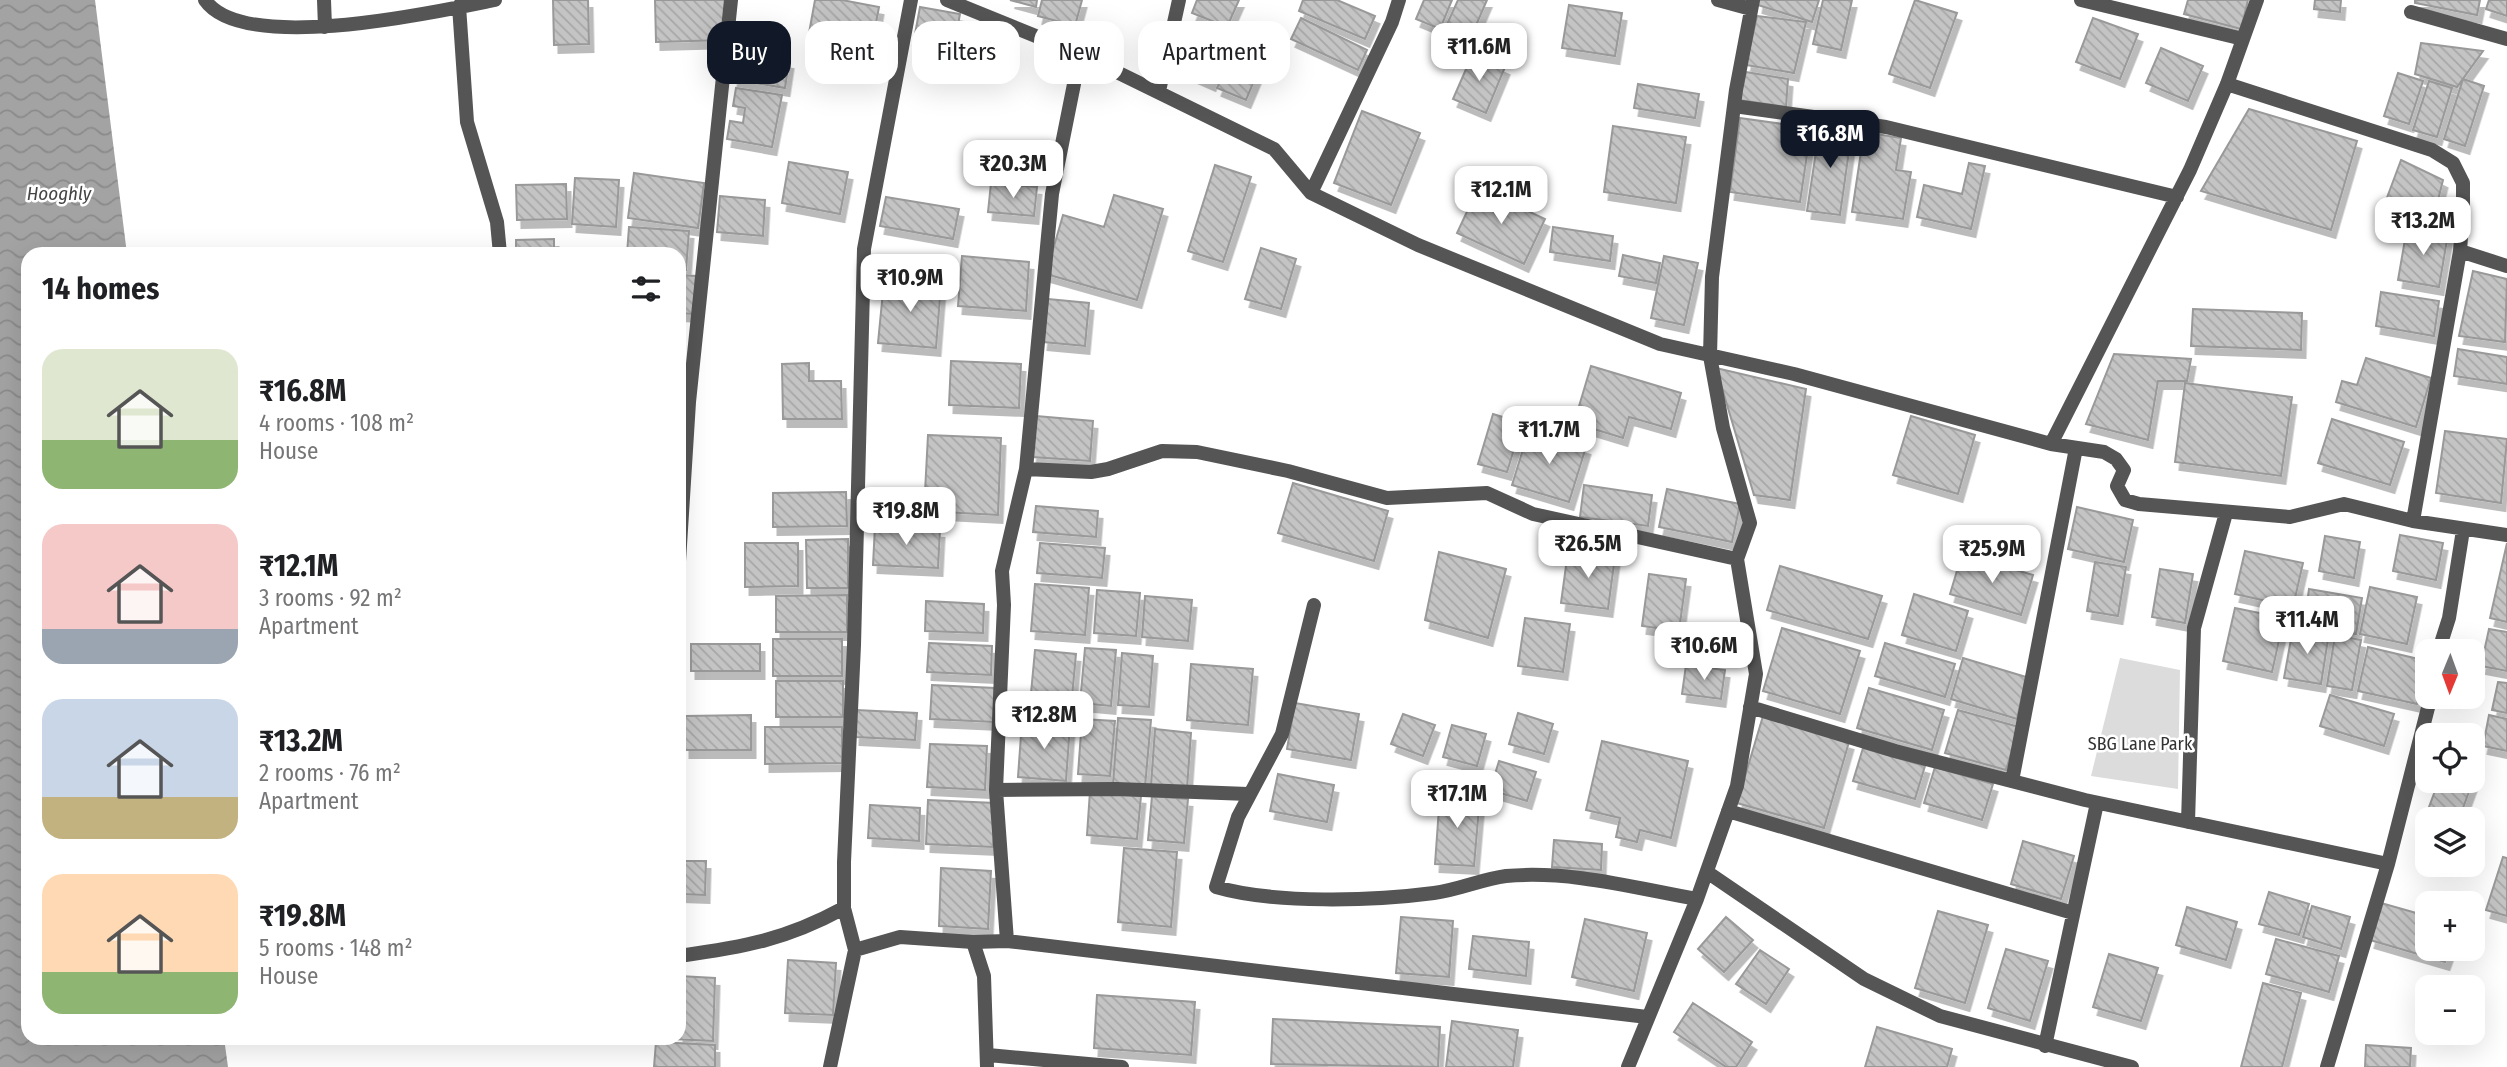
<!DOCTYPE html>
<meta charset="utf-8">
<style>
body{margin:0;font-family:"Fira Sans Condensed",sans-serif;background:#f6f6f6;color:#202124;height:100vh;display:flex;flex-direction:column;font-size:26px;white-space:nowrap}
*{box-sizing:border-box;margin:0}
p{font-size:23px;color:#757577}
.icon{flex:none;width:38px;height:38px;fill:none;stroke:currentColor;stroke-width:2;stroke-linecap:round;stroke-linejoin:round}
.map{position:relative;flex:1;overflow:hidden}
.drawer{position:absolute;left:21px;top:247px;width:665px;height:798px;display:flex;flex-direction:column;background:#fff;border-radius:21px;box-shadow:0 7px 28px #0002}
.drawer>*{flex:none}
.hud{position:absolute;left:707px;top:21px;width:665px;height:63px;display:flex;gap:14px}
.needle{width:46px;rotate:181deg}
.tools{position:absolute;left:2415px;top:639px;display:grid;gap:14px}
.tools a{display:grid;place-items:center;width:70px;height:70px;border-radius:14px;background:#fff;box-shadow:0 7px 28px #0002;font-size:35px}
.price{position:absolute;translate:-50% -60px;padding:0 16px;border-radius:14px;background:#fff;color:#222;font-size:23px;line-height:46px;filter:drop-shadow(0 2px 4px #0008)}
.price::after{content:'';position:absolute;left:50%;top:42px;width:21px;height:16px;margin-left:-10px;background:inherit;clip-path:polygon(0 0,100% 0,50% 100%)}
.price.selected{background:#111827;color:#fff}
ul{padding:0;list-style:none}
li{display:flex;align-items:center;gap:21px;height:175px;padding:0 21px}
li span{display:grid;place-items:center;flex:none;width:196px;height:140px;border-radius:21px;color:#555}
li>.icon{margin-inline-start:auto}
span .icon{width:84px;height:84px;fill:#fffc;stroke-width:1}
li b{font-size:30px}
h2{display:flex;justify-content:space-between;align-items:center;height:84px;padding:0 21px;font-size:30px}
.chip{padding:0 24px;border-radius:21px;background:#fff;box-shadow:0 7px 28px #0002;font-size:24px;line-height:63px}
.chip.selected{background:#111827;color:#fff}
.map>svg:first-child{display:block}
.green{fill:#dcdcdc}
.water{fill:url(#water-waves)}
.building{fill:url(#building-back-hatch);stroke:#999;stroke-width:2;filter:url(#shadow)}
.lines{fill:none;stroke-linecap:round;stroke-linejoin:round}
.lane{stroke:#555;stroke-width:14}
.street{stroke:#555;stroke-width:14}
.labels{text-anchor:middle;stroke-width:5;stroke-linejoin:round;paint-order:stroke}
.park-label{font-size:18px;fill:#333;stroke:#fff}
.water-label{font-size:19px;font-style:italic;fill:#444;stroke:#fff}
</style>
<div class="map">
<svg width="2507" height="1067" viewBox="0 0 2507 1067">
<defs>
<pattern id="water-waves" width="16" height="10" patternUnits="userSpaceOnUse" patternTransform="scale(1.75)"><rect width="16" height="10" fill="#a3a3a3"/><path d="M0 5q4-4 8 0t8 0" fill="none" stroke="#8b8b8b"/></pattern>
<pattern id="building-back-hatch" width="6" height="6" patternUnits="userSpaceOnUse" patternTransform="scale(1.75)"><rect width="6" height="6" fill="#c4c4c4"/><path d="M-1 5l2 2M0 0l6 6M5-1l2 2" fill="none" stroke="#a7a7a7"/></pattern>
<filter id="shadow"><feDropShadow dx="4.5" dy="8" stdDeviation="0" flood-color="#0004"/></filter>
</defs>
<rect width="100%" height="100%" fill="#fff"/>
<path class="green" d="M 2120,658 L 2180,670 L 2178,789 L 2091,776 Z"/>
<path class="water" d="M 0,0 L 95,0 L 127,254 L 28,254 L 28,1038 L 224,1038 L 228,1067 L 0,1067 Z"/>
<path class="building" d="M 553,0 L 588,0 L 589,44 L 554,45 Z
M 655,0 L 725,0 L 726,40 L 656,42 Z
M 815,0 L 842,0 L 879,7 L 872,44 L 809,33 Z
M 1010,0 L 1037,0 L 1036,7 Z
M 1042,0 L 1082,0 L 1075,26 L 1038,16 Z
M 1197,0 L 1239,0 L 1227,27 L 1192,13 Z
M 1303,0 L 1337,0 L 1375,16 L 1365,39 L 1299,11 Z
M 1424,0 L 1452,0 L 1440,29 L 1416,19 Z
M 1458,0 L 1487,0 L 1468,44 L 1443,33 Z
M 1759,0 L 1819,0 L 1812,22 L 1758,5 Z
M 1823,0 L 1852,0 L 1841,50 L 1813,44 Z
M 1915,0 L 1957,13 L 1930,88 L 1889,74 Z
M 2188,0 L 2248,0 L 2241,29 L 2184,14 Z
M 2315,0 L 2341,0 L 2340,12 L 2314,9 Z
M 2415,0 L 2480,0 L 2477,15 L 2415,3 Z
M 2489,0 L 2507,0 L 2507,16 L 2486,9 Z
M 1569,5 L 1622,13 L 1615,56 L 1562,48 Z
M 920,7 L 960,14 L 953,51 L 913,45 Z
M 1757,16 L 1806,22 L 1794,73 L 1746,65 Z
M 1301,18 L 1367,50 L 1358,70 L 1291,39 Z
M 2093,18 L 2138,34 L 2120,79 L 2076,62 Z
M 1195,25 L 1229,39 L 1211,83 L 1177,68 Z
M 1241,31 L 1270,43 L 1246,100 L 1217,88 Z
M 2421,43 L 2483,51 L 2457,87 L 2415,74 Z
M 2161,48 L 2203,66 L 2188,101 L 2146,83 Z
M 738,52 L 789,61 L 785,88 L 733,79 Z
M 1473,53 L 1505,67 L 1486,113 L 1453,99 Z
M 1746,72 L 1788,79 L 1786,107 L 1739,100 Z
M 2398,73 L 2423,81 L 2409,124 L 2384,116 Z
M 2463,79 L 2484,86 L 2465,146 L 2444,139 Z
M 2429,81 L 2452,88 L 2437,137 L 2413,130 Z
M 1638,84 L 1699,94 L 1695,118 L 1634,108 Z
M 736,88 L 782,95 L 772,147 L 727,139 L 730,121 L 743,123 L 745,108 L 733,106 Z
M 2249,109 L 2357,141 L 2331,230 L 2201,191 Z
M 1362,111 L 1420,133 L 1391,205 L 1334,183 Z
M 1740,118 L 1811,128 L 1800,202 L 1730,192 Z
M 1820,125 L 1852,130 L 1840,215 L 1807,211 Z
M 1613,126 L 1686,137 L 1676,203 L 1604,192 Z
M 1864,132 L 1901,138 L 1896,170 L 1911,172 L 1903,219 L 1852,212 Z
M 2401,160 L 2443,180 L 2432,224 L 2382,211 Z
M 789,162 L 848,172 L 840,214 L 782,203 Z
M 1969,163 L 1985,166 L 1971,229 L 1917,217 L 1924,185 L 1962,194 Z
M 1215,165 L 1251,177 L 1223,262 L 1188,251 Z
M 634,173 L 704,183 L 698,228 L 628,218 Z
M 575,178 L 619,180 L 616,227 L 572,224 Z
M 991,183 L 1037,187 L 1034,216 L 988,212 Z
M 566,184 L 567,219 L 517,220 L 516,185 Z
M 1478,188 L 1545,219 L 1524,264 L 1457,233 Z
M 1114,195 L 1163,209 L 1137,300 L 1046,274 L 1063,215 L 1104,227 Z
M 720,196 L 765,200 L 763,236 L 717,232 Z
M 886,197 L 959,209 L 953,239 L 880,226 Z
M 629,227 L 689,231 L 686,270 L 679,269 L 679,254 L 627,254 Z
M 1553,227 L 1613,236 L 1610,261 L 1550,252 Z
M 2407,228 L 2448,234 L 2439,287 L 2398,280 Z
M 554,239 L 554,254 L 516,254 L 516,240 Z
M 1261,248 L 1296,259 L 1281,309 L 1245,299 Z
M 1623,255 L 1660,263 L 1656,283 L 1619,276 Z
M 962,256 L 1029,262 L 1026,311 L 958,306 Z
M 1664,256 L 1698,263 L 1684,325 L 1651,318 Z
M 2473,271 L 2507,279 L 2505,342 L 2459,336 Z
M 679,275 L 696,276 L 693,314 L 679,313 Z
M 884,281 L 941,285 L 936,348 L 878,343 Z
M 2381,292 L 2439,301 L 2434,336 L 2376,326 Z
M 1048,299 L 1089,303 L 1085,346 L 1043,342 Z
M 2193,309 L 2302,313 L 2301,350 L 2191,346 Z
M 2458,349 L 2507,357 L 2507,384 L 2454,376 Z
M 2114,354 L 2191,359 L 2187,381 L 2158,381 L 2148,440 L 2086,424 Z
M 2366,358 L 2431,378 L 2416,427 L 2336,402 L 2342,381 L 2357,385 Z
M 951,361 L 1021,364 L 1019,408 L 949,405 Z
M 809,363 L 809,381 L 841,381 L 842,419 L 783,419 L 782,364 Z
M 1591,366 L 1681,393 L 1671,429 L 1629,417 L 1623,438 L 1574,423 Z
M 1716,368 L 1806,389 L 1790,500 L 1754,495 Z
M 2185,383 L 2292,397 L 2281,476 L 2175,462 Z
M 1493,414 L 1522,423 L 1507,472 L 1478,464 Z
M 1036,416 L 1093,421 L 1090,461 L 1032,457 Z
M 1911,416 L 1975,435 L 1958,494 L 1893,475 Z
M 2332,419 L 2404,442 L 2390,485 L 2318,463 Z
M 1529,430 L 1586,447 L 1569,502 L 1512,485 Z
M 2445,431 L 2507,439 L 2501,503 L 2436,493 Z
M 928,435 L 1001,438 L 998,515 L 924,511 Z
M 1293,483 L 1388,511 L 1374,561 L 1278,533 Z
M 1584,485 L 1652,495 L 1648,526 L 1580,517 Z
M 1667,489 L 1740,504 L 1732,542 L 1659,527 Z
M 846,492 L 847,526 L 773,527 L 773,493 Z
M 1036,506 L 1098,511 L 1096,537 L 1033,532 Z
M 2077,507 L 2133,520 L 2124,562 L 2068,549 Z
M 875,526 L 940,530 L 938,568 L 873,565 Z
M 2400,535 L 2443,543 L 2436,580 L 2393,571 Z
M 2325,536 L 2360,542 L 2354,578 L 2319,571 Z
M 848,539 L 848,588 L 807,588 L 806,540 Z
M 745,543 L 798,543 L 798,586 L 745,587 Z
M 1040,543 L 1105,548 L 1102,578 L 1037,573 Z
M 2507,543 L 2507,622 L 2490,618 Z
M 1568,551 L 1615,557 L 1608,609 L 1561,603 Z
M 2245,551 L 2303,563 L 2293,607 L 2235,594 Z
M 1439,552 L 1506,569 L 1488,638 L 1425,620 Z
M 1962,554 L 2033,575 L 2021,615 L 1950,594 Z
M 2095,562 L 2126,567 L 2118,616 L 2087,611 Z
M 1780,566 L 1882,596 L 1868,639 L 1767,610 Z
M 2160,569 L 2193,574 L 2185,623 L 2152,617 Z
M 1649,574 L 1686,579 L 1679,631 L 1642,626 Z
M 1035,584 L 1089,588 L 1085,635 L 1031,631 Z
M 2370,587 L 2417,597 L 2407,644 L 2360,634 Z
M 2309,589 L 2362,598 L 2356,634 L 2304,626 Z
M 1097,590 L 1140,593 L 1136,636 L 1094,633 Z
M 1914,594 L 1968,611 L 1956,651 L 1902,635 Z
M 847,595 L 847,632 L 776,632 L 776,596 Z
M 1145,596 L 1192,600 L 1188,641 L 1142,637 Z
M 926,601 L 984,604 L 983,633 L 925,631 Z
M 2235,608 L 2284,618 L 2272,672 L 2223,661 Z
M 1525,618 L 1570,624 L 1563,672 L 1518,666 Z
M 1782,628 L 1860,651 L 1840,714 L 1763,691 Z
M 2293,628 L 2329,633 L 2321,684 L 2284,678 Z
M 2489,629 L 2507,632 L 2507,671 L 2481,666 Z
M 2335,635 L 2361,640 L 2352,690 L 2327,686 Z
M 773,639 L 842,639 L 842,676 L 773,676 Z
M 929,643 L 992,646 L 991,675 L 927,672 Z
M 1885,643 L 1955,664 L 1945,697 L 1875,676 Z
M 691,644 L 760,644 L 760,671 L 691,671 Z
M 2368,647 L 2427,661 L 2417,704 L 2358,691 Z
M 1085,648 L 1116,650 L 1111,706 L 1080,703 Z
M 1035,650 L 1076,654 L 1071,708 L 1030,704 Z
M 1122,653 L 1153,656 L 1149,707 L 1118,705 Z
M 1963,658 L 2026,677 L 2017,719 L 1951,699 Z
M 1191,664 L 1253,669 L 1248,725 L 1187,720 Z
M 1686,665 L 1725,670 L 1721,699 L 1682,694 Z
M 776,681 L 843,681 L 843,717 L 776,717 Z
M 2498,682 L 2507,683 L 2507,713 L 2492,710 Z
M 932,685 L 995,688 L 994,722 L 930,719 Z
M 1869,688 L 1944,710 L 1932,750 L 1857,728 Z
M 2330,695 L 2394,714 L 2384,746 L 2320,726 Z
M 1295,703 L 1359,714 L 1351,760 L 1287,749 Z
M 856,710 L 917,713 L 915,740 L 855,737 Z
M 1958,710 L 2019,727 L 2006,770 L 1945,753 Z
M 1518,713 L 1553,724 L 1544,754 L 1509,744 Z
M 1403,714 L 1435,725 L 1423,756 L 1391,744 Z
M 751,715 L 751,750 L 685,750 L 685,716 Z
M 2489,715 L 2507,719 L 2507,751 L 2483,746 Z
M 1763,716 L 1849,742 L 1824,828 L 1737,803 Z
M 1118,718 L 1151,720 L 1145,787 L 1113,784 Z
M 1082,719 L 1115,721 L 1110,776 L 1078,774 Z
M 1022,721 L 1070,725 L 1066,781 L 1018,777 Z
M 1452,725 L 1486,734 L 1477,766 L 1443,757 Z
M 765,727 L 842,727 L 842,763 L 765,764 Z
M 1155,729 L 1191,733 L 1187,789 L 1151,785 Z
M 1602,741 L 1688,761 L 1671,838 L 1640,830 L 1637,842 L 1616,837 L 1620,818 L 1586,810 Z
M 930,744 L 987,746 L 985,790 L 927,787 Z
M 1863,748 L 1925,766 L 1915,799 L 1853,781 Z
M 1499,761 L 1536,772 L 1527,801 L 1490,790 Z
M 1935,767 L 1993,784 L 1982,820 L 1924,803 Z
M 1278,774 L 1334,785 L 1327,822 L 1270,811 Z
M 2473,777 L 2474,778 L 2459,819 L 2427,819 L 2427,840 L 2418,837 L 2439,780 L 2473,780 Z
M 1090,791 L 1141,796 L 1137,839 L 1087,835 Z
M 1440,794 L 1480,797 L 1474,866 L 1435,864 Z
M 1152,796 L 1188,799 L 1184,843 L 1148,840 Z
M 928,800 L 995,803 L 993,847 L 926,844 Z
M 870,805 L 920,808 L 919,841 L 868,838 Z
M 1554,840 L 1602,844 L 1601,870 L 1552,867 Z
M 2023,841 L 2074,856 L 2061,899 L 2011,884 Z
M 1124,848 L 1177,852 L 1171,927 L 1118,922 Z
M 2503,857 L 2507,858 L 2507,916 L 2486,910 Z
M 679,861 L 706,861 L 705,895 L 679,894 Z
M 941,868 L 991,871 L 988,929 L 939,926 Z
M 2269,892 L 2309,904 L 2299,935 L 2259,924 Z
M 2381,903 L 2427,916 L 2427,948 L 2450,948 L 2445,962 L 2370,940 Z
M 2312,906 L 2350,917 L 2341,949 L 2303,937 Z
M 2187,907 L 2237,922 L 2226,960 L 2176,945 Z
M 1938,911 L 1988,925 L 1965,1003 L 1915,988 Z
M 1401,917 L 1453,921 L 1449,977 L 1396,973 Z
M 1726,917 L 1753,940 L 1724,972 L 1698,949 Z
M 1585,919 L 1647,933 L 1634,991 L 1572,977 Z
M 1473,936 L 1529,942 L 1526,976 L 1469,969 Z
M 2276,939 L 2339,956 L 2329,992 L 2266,974 Z
M 2006,949 L 2048,961 L 2030,1021 L 1988,1008 Z
M 1760,950 L 1789,969 L 1766,1004 L 1736,984 Z
M 2109,954 L 2158,968 L 2141,1021 L 2093,1007 Z
M 788,960 L 836,963 L 833,1015 L 785,1013 Z
M 679,976 L 715,978 L 713,1041 L 652,1038 L 679,1038 Z
M 2263,983 L 2301,993 L 2282,1067 L 2241,1067 Z
M 1097,995 L 1195,1002 L 1191,1055 L 1094,1048 Z
M 1693,1003 L 1752,1042 L 1736,1067 L 1726,1067 L 1674,1032 Z
M 1273,1019 L 1440,1027 L 1438,1067 L 1271,1064 Z
M 1452,1021 L 1518,1030 L 1513,1067 L 1446,1067 Z
M 1877,1027 L 1952,1049 L 1947,1067 L 1865,1067 Z
M 656,1042 L 715,1045 L 715,1067 L 654,1067 Z
M 2366,1045 L 2411,1048 L 2410,1067 L 2365,1067 Z"/>
<g class="lines">
<path class="lane" d="M 973,942 L 984,976 L 987,1067
M 988,1055 L 1122,1067"/>
<path class="street" d="M 205,0 C 243,55 436,12 495,0
M 324,0 L 325,27
M 947,0 L 1080,54 L 1274,149 L 1311,193 L 1418,245 L 1660,344 L 1794,374 L 2051,444 L 2104,452 L 2116,459 L 2124,470 L 2117,486 L 2125,500 L 2139,504 L 2290,517 L 2344,504 L 2413,521 L 2507,535
M 1718,0 L 1751,9
M 2081,0 L 2243,39
M 459,6 L 467,122 L 497,222 L 500,254
M 2411,12 L 2507,39
M 2227,84 L 2432,150 L 2453,163 L 2463,183 L 2463,208 L 2460,251 L 2413,521
M 1159,91 L 1179,0
M 1734,106 L 1886,127 L 2177,197
M 1311,193 L 1392,22 L 1399,0
M 2460,251 L 2507,266
M 2051,444 L 2190,170 L 2227,84 L 2257,0
M 1026,469 L 1091,472 L 1108,469 L 1162,451 L 1197,452 L 1288,471 L 1387,498 L 1487,493 L 1533,514 L 1737,559
M 679,561 L 689,402 L 731,0
M 1314,605 L 1282,734 L 1238,817 L 1216,887 C 1274,904 1373,901 1434,893 C 1458,890 1482,879 1506,876 C 1570,870 1635,888 1697,899
M 2446,651 L 2442,640 L 2449,618 L 2463,530
M 1750,707 L 1895,751 L 2085,800 L 2388,864
M 2012,781 L 2076,448
M 996,790 L 1116,789 L 1248,794
M 1728,811 L 2073,913
M 2188,822 L 2194,628 L 2226,513
M 1707,872 L 1864,979 L 1940,1016 L 2132,1067
M 1007,941 L 996,790 L 1004,605 L 1002,571 L 1026,469 L 1052,194 L 1080,54
M 855,950 L 844,908 L 844,862 L 854,645 L 864,249 L 911,0
M 679,956 C 744,947 785,940 844,908
M 2045,1046 L 2097,803
M 830,1067 L 855,950 L 900,937 L 973,942 L 1007,941 L 1647,1017
M 1628,1067 L 1697,899 L 1737,786 L 1756,674 L 1737,559 L 1750,523 L 1723,428 L 1710,356 L 1712,277 L 1736,90 L 1753,0
M 2327,1067 L 2388,864 L 2431,696"/>
</g>
<g class="labels">
<g class="park-label">
<text x="2140" y="750">SBG Lane Park</text>
</g>
<g class="water-label">
<text x="59" y="200">Hooghly</text>
</g>
</g>
</svg>
<div class="tools">
<a><svg class="needle" viewBox="-14 -14 28 28"><path d="M0-13l5 13h-10z" fill="#e53935"/><path d="M0 13l5-13h-10z" fill="#757577"/></svg></a>
<a><svg class="icon" aria-label="locate" viewBox="0 0 24 24"><circle cx="12" cy="12" r="6"/><path d="M12 2v4M12 18v4M2 12h4M18 12h4"/></svg></a>
<a><svg class="icon" aria-label="layers" viewBox="0 0 24 24"><path d="M12 4l9 5-9 5-9-5zM3 14l9 5 9-5"/></svg></a>
<a>+</a>
<a>−</a>
</div>
<b class="price" style="left:1479px;top:83px">₹11.6M</b>
<b class="price selected" style="left:1830px;top:170px">₹16.8M</b>
<b class="price" style="left:1013px;top:200px">₹20.3M</b>
<b class="price" style="left:1501px;top:226px">₹12.1M</b>
<b class="price" style="left:2423px;top:257px">₹13.2M</b>
<b class="price" style="left:910px;top:314px">₹10.9M</b>
<b class="price" style="left:1549px;top:466px">₹11.7M</b>
<b class="price" style="left:906px;top:547px">₹19.8M</b>
<b class="price" style="left:1588px;top:580px">₹26.5M</b>
<b class="price" style="left:1992px;top:585px">₹25.9M</b>
<b class="price" style="left:2307px;top:656px">₹11.4M</b>
<b class="price" style="left:1704px;top:682px">₹10.6M</b>
<b class="price" style="left:1044px;top:751px">₹12.8M</b>
<b class="price" style="left:1457px;top:830px">₹17.1M</b>
<div class="hud">
<a class="chip selected">Buy</a>
<a class="chip">Rent</a>
<a class="chip">Filters</a>
<a class="chip">New</a>
<a class="chip">Apartment</a>
</div>
<section class="drawer">
<h2>14 homes<svg class="icon" aria-label="filters" viewBox="0 0 24 24"><path d="M4 7h16M4 17h16"/><circle cx="9" cy="7" r="2"/><circle cx="15" cy="17" r="2"/></svg></h2>
<ul>
<li><span style="background:linear-gradient(#dfe7d0 65%,#8fb573 0)"><svg class="icon" aria-label="home" viewBox="0 0 24 24"><path d="M3 11l9-7 9 7M6 9v11h12V9"/></svg></span><div><b>₹16.8M</b><p>4 rooms · 108 m²</p><p>House</p></div></li>
<li><span style="background:linear-gradient(#f6c9c9 75%,#9aa5b1 0)"><svg class="icon" aria-label="home" viewBox="0 0 24 24"><path d="M3 11l9-7 9 7M6 9v11h12V9"/></svg></span><div><b>₹12.1M</b><p>3 rooms · 92 m²</p><p>Apartment</p></div></li>
<li><span style="background:linear-gradient(#c9d6e8 70%,#c2b280 0)"><svg class="icon" aria-label="home" viewBox="0 0 24 24"><path d="M3 11l9-7 9 7M6 9v11h12V9"/></svg></span><div><b>₹13.2M</b><p>2 rooms · 76 m²</p><p>Apartment</p></div></li>
<li><span style="background:linear-gradient(#ffd9b3 70%,#8fb573 0)"><svg class="icon" aria-label="home" viewBox="0 0 24 24"><path d="M3 11l9-7 9 7M6 9v11h12V9"/></svg></span><div><b>₹19.8M</b><p>5 rooms · 148 m²</p><p>House</p></div></li>
</ul>
</section>
</div>
